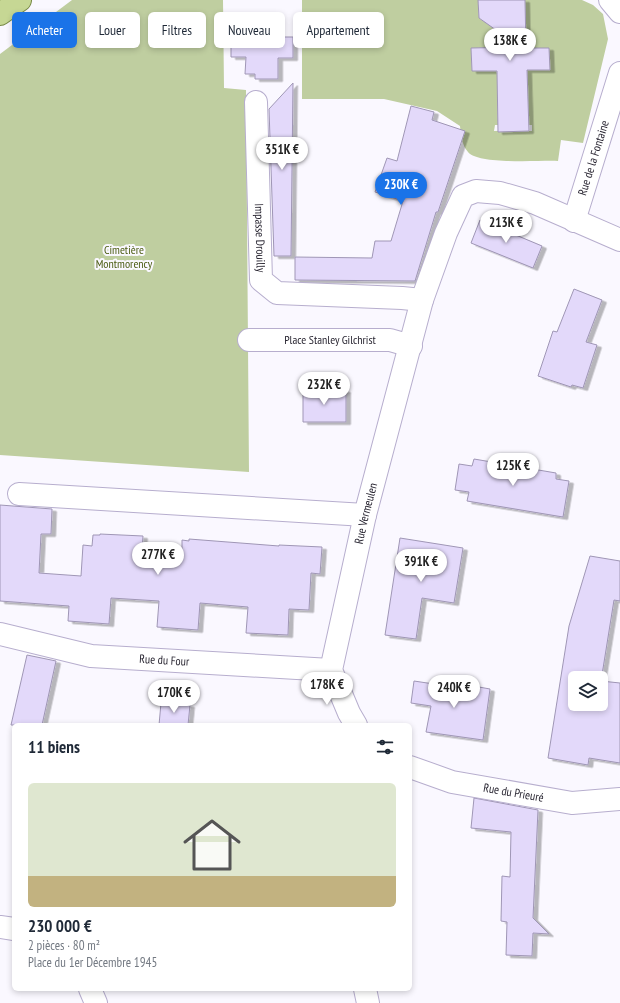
<!DOCTYPE html>
<html lang="fr">
<meta charset="utf-8">
<style>
body{margin:0;font-family:"PT Sans Narrow",sans-serif;background:#f6f6f7;color:#1f2937;height:100vh;display:flex;flex-direction:column;font-size:15px;white-space:nowrap}
*{box-sizing:border-box;margin:0}
p{font-size:13px;color:#747a83}
.icon{flex:none;width:22px;height:22px;fill:none;stroke:currentColor;stroke-width:2;stroke-linecap:round;stroke-linejoin:round}
.map{position:relative;flex:1;overflow:hidden}
.side{position:absolute;left:12px;top:723px;width:400px;height:268px;display:flex;flex-direction:column;background:#fff;border-radius:6px;box-shadow:0 2px 6px #0003}
.side>*{flex:none}
.hud{position:absolute;left:12px;top:12px;width:400px;height:36px;display:flex;gap:8px}
.buttons{position:absolute;left:568px;top:671px;display:grid;gap:8px}
.buttons a{display:grid;place-items:center;width:40px;height:40px;border-radius:6px;background:#fff;box-shadow:0 2px 6px #0003;font-size:20px}
.price{position:absolute;translate:-50% -34px;padding:0 9px;border-radius:14px;background:#fff;color:#222;font-size:13px;line-height:26px;filter:drop-shadow(0 1px 2px #0008)}
.price::after{content:'';position:absolute;left:50%;top:24px;width:12px;height:9px;margin-left:-6px;background:inherit;clip-path:polygon(0 0,100% 0,50% 100%)}
.price.on{background:#1a73e8;color:#fff}
ul{padding:0;list-style:none}
li{display:grid;align-content:center;gap:8px;height:212px;padding:0 16px}
li+li{border-top:1px solid #e0e1e3}
li span{display:grid;place-items:center;height:124px;border-radius:6px;color:#555}
li>.icon{margin-inline-start:auto}
span .icon{width:72px;height:72px;fill:#fffc;stroke-width:1}
li b{font-size:17px}
h2{display:flex;justify-content:space-between;align-items:center;height:48px;padding:0 16px;font-size:17px}
.chip{padding:0 14px;border-radius:6px;background:#fff;box-shadow:0 2px 6px #0003;font-size:14px;line-height:36px}
.chip.on{background:#1a73e8;color:#fff}
.map>svg:first-child{display:block}
.green{fill:#bfcea0}
.building{fill:#e3d9fa;stroke:#9f96b5;fill-rule:evenodd;filter:url(#shadow)}
.lines{fill:none;stroke-linecap:round;stroke-linejoin:round}
.minor-casing{stroke:#b7aece;stroke-width:24}
.major-casing{stroke:#768844;stroke-width:24}
.minor{stroke:#fff;stroke-width:22}
.major{stroke:#c6d794;stroke-width:22}
.labels{text-anchor:middle;stroke-width:4;stroke-linejoin:round;paint-order:stroke}
.street-label{font-size:12px;fill:#292632;stroke:#faf8ff}
.park-label{font-size:12px;fill:#4b5c12;stroke:#faf8ff}
</style>
<div class="map">
<svg width="620" height="1003" viewBox="0 0 620 1003">
<defs>
<filter id="shadow"><feDropShadow dx="4.5" dy="2.5" stdDeviation="0" flood-color="#0004"/></filter>
</defs>
<rect width="100%" height="100%" fill="#faf8ff"/>
<path class="green" d="M 72,0 L 223,0 L 224,88 L 246,90 L 249,472 L 0,455 L 0,54 Z
M 302,0 L 489,0 L 478,3 L 479,18 L 483,21 L 495,21 L 497,48 L 471,49 L 472,71 L 496,71 L 497,73 L 498,125 L 495,125 L 494,131 L 525,130 L 526,131 L 532,131 L 532,125 L 528,125 L 527,70 L 550,69 L 549,48 L 526,48 L 525,3 L 523,0 L 582,0 L 593,5 L 603,14 L 608,39 L 583,143 L 561,140 L 558,161 C 540,160 478,165 468,152 C 462,145 461,136 460,126 L 437,111 L 384,99 L 302,99 Z"/>
<path class="building" d="M 478,0 L 525,0 L 526,48 L 549,48 L 550,70 L 527,70 L 529,131 L 498,132 L 497,71 L 472,71 L 471,48 L 520,47 L 479,18 Z
M 245,24 L 279,24 L 279,37 L 293,37 L 293,58 L 278,58 L 278,79 L 255,79 L 255,74 L 245,74 L 246,57 L 231,57 L 231,37 L 245,37 Z
M 293,83 L 291,256 L 274,256 L 269,109 Z
M 411,106 L 434,112 L 432,120 L 465,131 L 438,212 L 436,212 L 415,281 L 295,280 L 295,257 L 372,258 L 375,241 L 391,241 L 403,201 L 375,192 L 387,158 L 397,161 Z
M 480,220 L 542,246 L 533,268 L 471,243 Z
M 574,289 L 602,300 L 586,342 L 597,345 L 583,388 L 572,385 L 571,387 L 538,376 L 553,331 L 557,332 Z
M 303,390 L 346,390 L 346,422 L 303,422 Z
M 474,459 L 556,473 L 556,479 L 569,481 L 563,517 L 467,501 L 469,492 L 455,490 L 459,464 L 472,466 Z
M 0,505 L 52,509 L 51,534 L 41,534 L 39,573 L 81,576 L 83,545 L 92,546 L 93,535 L 100,535 L 100,534 L 143,536 L 142,550 L 182,551 L 182,540 L 189,541 L 189,539 L 279,546 L 279,545 L 322,547 L 320,574 L 311,573 L 309,610 L 289,609 L 288,635 L 246,633 L 248,607 L 200,603 L 198,630 L 157,627 L 159,601 L 111,598 L 109,624 L 68,621 L 69,606 L 0,601 Z
M 400,538 L 463,548 L 454,603 L 422,598 L 416,639 L 385,635 Z
M 590,556 L 620,561 L 620,601 L 614,600 L 601,681 L 620,683 L 620,763 L 589,758 L 588,765 L 548,758 L 569,626 ZM 575,678 L 601,678 L 601,704 L 575,704 Z
M 27,655 L 56,661 L 42,725 L 11,725 Z
M 414,681 L 467,689 L 468,685 L 490,689 L 483,740 L 426,732 L 431,706 L 411,703 Z
M 161,703 L 190,705 L 188,725 L 159,725 Z
M 474,798 L 538,810 L 533,918 L 549,934 L 533,933 L 532,956 L 506,955 L 507,922 L 501,921 L 502,876 L 510,877 L 511,832 L 471,828 Z"/>
<g class="lines">
<defs>
<g id="minor">
<path d="M 610,0 L 620,12"/>
<path id="s1" d="M 256,102 L 261,280 L 277,293 L 402,298 L 422,300"/>
<path id="s2" d="M 574,221 L 620,73"/>
<path id="s3" d="M 249,340 L 390,340 L 411,346"/>
<path d="M 19,494 L 365,515"/>
<path id="s4" d="M 0,634 L 91,656 L 331,670"/>
<path id="s5" d="M 356,725 L 349,713 L 331,670 L 365,515 L 422,300 L 446,233 L 463,196 L 476,191 L 500,193 L 535,203 L 620,240"/>
<path id="s6" d="M 410,767 L 452,782 L 572,803 L 620,799"/>
<path d="M 0,927 L 14,929"/>
<path d="M 90,989 L 96,1003"/>
<path d="M 365,989 L 368,1003"/>
</g>
<path id="major" d="M 0,14 L 20,0"/>
</defs>
<use href="#minor" class="minor-casing"/>
<use href="#major" class="major-casing"/>
<use href="#minor" class="minor"/>
<use href="#major" class="major"/>
</g>
<g class="labels">
<g class="street-label">
<text dy="4" stroke="none"><textPath href="#s2" startOffset="66">Rue de la Fontaine</textPath></text>
<text dy="4" stroke="none"><textPath href="#s1" startOffset="136">Impasse Drouilly</textPath></text>
<text dy="4" stroke="none"><textPath href="#s3" startOffset="81">Place Stanley Gilchrist</textPath></text>
<text dy="4" stroke="none"><textPath href="#s5" startOffset="221">Rue Vermeulen</textPath></text>
<text dy="4" stroke="none"><textPath href="#s4" startOffset="167">Rue du Four</textPath></text>
<text dy="4" stroke="none"><textPath href="#s6" startOffset="107">Rue du Prieuré</textPath></text>
</g>
<g class="park-label">
<text x="124" y="254">Cimetière<tspan x="124" dy="14">Montmorency</tspan></text>
</g>
</g>
</svg>
<div class="buttons">
<a><svg class="icon" aria-label="layers" viewBox="0 0 24 24"><path d="M12 4l9 5-9 5-9-5zM3 14l9 5 9-5"/></svg></a>
</div>
<b class="price" style="left:510px;top:62px">138K €</b>
<b class="price" style="left:282px;top:171px">351K €</b>
<b class="price on" style="left:401px;top:206px">230K €</b>
<b class="price" style="left:506px;top:244px">213K €</b>
<b class="price" style="left:324px;top:406px">232K €</b>
<b class="price" style="left:513px;top:487px">125K €</b>
<b class="price" style="left:158px;top:576px">277K €</b>
<b class="price" style="left:421px;top:583px">391K €</b>
<b class="price" style="left:327px;top:706px">178K €</b>
<b class="price" style="left:454px;top:709px">240K €</b>
<b class="price" style="left:174px;top:714px">170K €</b>
<div class="hud">
<a class="chip on">Acheter</a>
<a class="chip">Louer</a>
<a class="chip">Filtres</a>
<a class="chip">Nouveau</a>
<a class="chip">Appartement</a>
</div>
<section class="side">
<h2>11 biens<svg class="icon" aria-label="filters" viewBox="0 0 24 24"><path d="M4 7h16M4 17h16"/><circle cx="9" cy="7" r="2"/><circle cx="15" cy="17" r="2"/></svg></h2>
<ul>
<li><span style="background:linear-gradient(#dfe7d0 75%,#c2b280 0)"><svg class="icon" aria-label="home" viewBox="0 0 24 24"><path d="M3 11l9-7 9 7M6 9v11h12V9"/></svg></span><div><b>230 000 €</b><p>2 pièces · 80 m²</p><p>Place du 1er Décembre 1945</p></div></li>
</ul>
</section>
</div>
